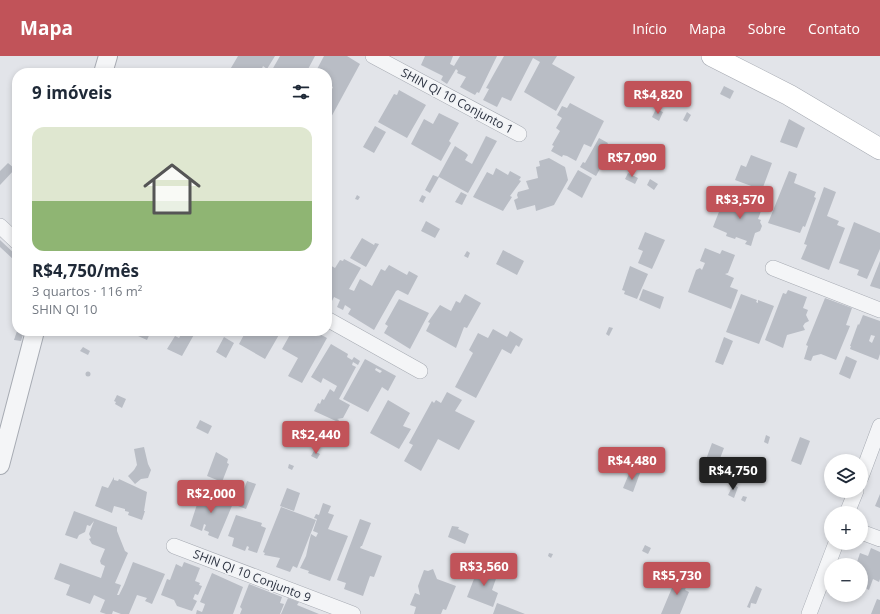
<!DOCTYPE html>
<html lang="pt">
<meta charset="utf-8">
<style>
body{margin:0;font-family:"Open Sans",sans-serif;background:#f2f2f3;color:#1f2937;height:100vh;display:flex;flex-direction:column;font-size:15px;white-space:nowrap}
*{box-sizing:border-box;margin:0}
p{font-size:13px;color:#747a83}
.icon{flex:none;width:22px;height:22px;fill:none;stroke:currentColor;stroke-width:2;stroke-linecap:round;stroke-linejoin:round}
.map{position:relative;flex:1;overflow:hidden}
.details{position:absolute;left:12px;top:12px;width:320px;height:268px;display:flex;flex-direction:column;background:#fff;border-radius:16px;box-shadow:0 2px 6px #0003}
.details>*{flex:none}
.controls{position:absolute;left:824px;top:398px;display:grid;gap:8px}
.controls a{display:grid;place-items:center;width:44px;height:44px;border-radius:50%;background:#fff;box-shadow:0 2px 6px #0003;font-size:20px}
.price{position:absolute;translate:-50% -34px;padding:0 9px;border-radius:4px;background:#c15359;color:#fff;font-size:13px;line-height:26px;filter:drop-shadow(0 1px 2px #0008)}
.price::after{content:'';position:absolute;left:50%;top:24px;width:12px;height:9px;margin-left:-6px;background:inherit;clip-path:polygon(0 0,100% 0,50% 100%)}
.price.current{background:#222;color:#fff}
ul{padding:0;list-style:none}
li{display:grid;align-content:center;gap:8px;height:212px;padding:0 20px}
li+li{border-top:1px solid #e0e1e3}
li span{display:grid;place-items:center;height:124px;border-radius:12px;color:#555}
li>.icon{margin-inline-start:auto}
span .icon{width:72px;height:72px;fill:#fffc;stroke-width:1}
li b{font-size:17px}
h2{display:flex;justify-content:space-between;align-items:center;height:48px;padding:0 20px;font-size:17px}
header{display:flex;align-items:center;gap:24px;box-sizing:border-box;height:56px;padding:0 20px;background:#c15359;color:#fff}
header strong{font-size:19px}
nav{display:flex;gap:22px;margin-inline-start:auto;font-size:14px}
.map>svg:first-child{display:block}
.building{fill:#b9bdc5;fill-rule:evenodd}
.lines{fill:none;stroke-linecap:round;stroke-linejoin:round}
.minor-casing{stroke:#a7abb3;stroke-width:16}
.tertiary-casing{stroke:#a7abb3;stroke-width:20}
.secondary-casing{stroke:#a7abb3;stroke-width:22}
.minor{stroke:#f4f5f7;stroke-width:15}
.tertiary{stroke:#f4f5f7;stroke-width:18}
.secondary{stroke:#fff;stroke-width:21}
.labels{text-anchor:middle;stroke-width:3;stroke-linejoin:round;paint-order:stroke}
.street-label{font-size:12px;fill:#2b313f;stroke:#f1f3f6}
</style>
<header>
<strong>Mapa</strong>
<nav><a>Início</a><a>Mapa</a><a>Sobre</a><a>Contato</a></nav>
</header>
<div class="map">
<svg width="880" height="558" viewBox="0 0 880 558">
<rect width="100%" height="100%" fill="#e2e4e9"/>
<path class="building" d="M 238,0 L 275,0 L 267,13 L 263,10 L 260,17 L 228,17 Z
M 280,0 L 315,0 L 306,17 L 278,17 L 272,14 Z
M 324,0 L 347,0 L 360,8 L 329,65 L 327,64 L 327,44 L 333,31 L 327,28 L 327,17 L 315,17 Z
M 425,0 L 453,0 L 450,8 L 454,10 L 460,0 L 497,0 L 479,37 L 477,36 L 475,39 L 460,31 L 466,21 L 457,17 L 458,15 L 456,13 L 447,28 L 441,24 L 443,20 L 421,9 Z
M 504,0 L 557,0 L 552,8 L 575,21 L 556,55 L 524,36 L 540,6 L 533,2 L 511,45 L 502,41 L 497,51 L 483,44 L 489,33 L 486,32 Z
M 724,30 L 734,35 L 730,43 L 720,38 Z
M 399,34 L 426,49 L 407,82 L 378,66 L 394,38 L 397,39 Z
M 570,47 L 604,65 L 591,91 L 584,88 L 576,105 L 567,100 L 563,99 L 562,101 L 551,95 L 554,90 L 552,89 L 560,75 L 556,72 L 562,62 L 557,59 L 562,50 L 567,52 Z
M 656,53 L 663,56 L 659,65 L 652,61 Z
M 687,56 L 691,59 L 687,66 L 683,64 Z
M 439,57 L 459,67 L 449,85 L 451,87 L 441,105 L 411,88 L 424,63 L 433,68 Z
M 789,63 L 805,72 L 797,92 L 780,86 Z
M 375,70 L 386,76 L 374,97 L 363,91 Z
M 486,80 L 497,85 L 468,137 L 439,121 L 430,137 L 425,134 L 433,119 L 438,121 L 455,90 L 466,97 L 468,99 L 465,104 L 472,108 Z
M 599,82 L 608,87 L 600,101 L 605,104 L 596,120 L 580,111 L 583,106 L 585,107 Z
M 751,99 L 772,107 L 762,134 L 735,124 L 741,109 L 746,111 Z
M 549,102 L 565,111 L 568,124 L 554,149 L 536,155 L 535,149 L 517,154 L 514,144 L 518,142 L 517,139 L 518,136 L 529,133 L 526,125 L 538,122 L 536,111 L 540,110 L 539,105 Z
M 8,107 L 15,113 L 0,129 L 0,115 Z
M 496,112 L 508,119 L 510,115 L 521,121 L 519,124 L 521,125 L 510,140 L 512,141 L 503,155 L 473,141 L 487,116 L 493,119 Z
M 578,114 L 592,122 L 582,142 L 567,133 Z
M 789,115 L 797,118 L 794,127 L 816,136 L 814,141 L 816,142 L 805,171 L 803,170 L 800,177 L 768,167 Z
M 628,117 L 638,122 L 635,128 L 625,123 Z
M 650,123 L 658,128 L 654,134 L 647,129 Z
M 824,131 L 836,136 L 827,160 L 839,165 L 837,169 L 845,172 L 829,214 L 801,203 L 807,189 L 804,188 Z
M 461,136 L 467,139 L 462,149 L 455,146 Z
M 357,139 L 360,141 L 358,144 L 355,143 Z
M 422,139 L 426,141 L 423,147 L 419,145 Z
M 754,142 L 763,145 L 761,149 L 763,150 L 758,163 L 761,164 L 760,166 L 762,170 L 760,175 L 755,177 L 751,190 L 745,188 L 747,185 L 736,181 L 735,183 L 726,180 L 727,177 L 713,171 L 724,143 L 740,148 L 741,145 L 746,147 L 745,150 L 747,151 L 750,145 L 752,146 Z
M 426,165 L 440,173 L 435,182 L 421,175 Z
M 854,166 L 880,177 L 880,193 L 867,223 L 857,219 L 859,214 L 839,207 Z
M 645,176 L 665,184 L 652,213 L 638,207 L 643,195 L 638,193 Z
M 362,182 L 374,189 L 375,187 L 379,188 L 366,211 L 350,202 Z
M 0,184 L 17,200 L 14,204 L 0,191 Z
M 705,192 L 720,198 L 722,194 L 735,199 L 728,217 L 725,218 L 734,222 L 730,231 L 738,234 L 731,253 L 688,236 L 696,214 L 700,212 L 702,214 L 705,207 L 700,205 Z
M 503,194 L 524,205 L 517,219 L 496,208 Z
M 467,195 L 470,197 L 468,202 L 464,200 Z
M 344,203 L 361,212 L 349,233 L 354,235 L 360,223 L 372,230 L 381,213 L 385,215 L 389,209 L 407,219 L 409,215 L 418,220 L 408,239 L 398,234 L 396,235 L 374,274 L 348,258 L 351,253 L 345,249 L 343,254 L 337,251 L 340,244 L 334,241 L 331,247 L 327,245 L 327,210 L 328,208 L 335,212 L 340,204 L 343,205 Z
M 880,205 L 880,233 L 870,230 Z
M 630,210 L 648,218 L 637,243 L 624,238 L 625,235 L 622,234 Z
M 643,233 L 664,241 L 660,253 L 639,244 Z
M 788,234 L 807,241 L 803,252 L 808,254 L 806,259 L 809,265 L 805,267 L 803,270 L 805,274 L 787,279 L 783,292 L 765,284 L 783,237 L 786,238 Z
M 465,238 L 481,247 L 467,272 L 464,271 L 456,292 L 426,275 L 430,267 L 428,266 L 440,249 L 451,255 L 456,245 L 460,247 Z
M 741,238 L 757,244 L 756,246 L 758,247 L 758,244 L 774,250 L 759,288 L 726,276 Z
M 825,242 L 852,252 L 846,269 L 850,270 L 836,304 L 821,298 L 813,300 L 811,305 L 804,303 L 808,290 L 806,289 Z
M 399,243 L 429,257 L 410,293 L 384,277 L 388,270 L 385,268 Z
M 863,259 L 880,265 L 880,298 L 878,304 L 850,293 L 851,290 L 850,290 L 858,268 L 859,269 ZM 871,279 L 875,280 L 872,287 L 869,285 Z
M 609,271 L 613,272 L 609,280 L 606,278 Z
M 493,273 L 507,281 L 510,275 L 523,283 L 519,291 L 516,289 L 511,298 L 502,293 L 476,342 L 455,331 L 473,297 L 469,294 L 478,277 L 488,282 Z
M 17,275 L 24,275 L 21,285 L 14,284 Z
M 127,275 L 151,275 L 147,284 Z
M 183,275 L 196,275 L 182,300 L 167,293 L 175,280 L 179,282 Z
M 229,275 L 240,275 L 237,279 Z
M 246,275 L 286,275 L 283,279 L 280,277 L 265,303 L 239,288 Z
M 292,275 L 314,275 L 327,282 L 302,327 L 288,320 L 298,302 L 282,293 Z
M 224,281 L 234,287 L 226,302 L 216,296 Z
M 724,281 L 733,285 L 723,309 L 715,306 Z
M 331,288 L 348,298 L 347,301 L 352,304 L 354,301 L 360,305 L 358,309 L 353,306 L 352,309 L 356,311 L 339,343 L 350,349 L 343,362 L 337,363 L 339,364 L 338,366 L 314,355 L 318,347 L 320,348 L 322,343 L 324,344 L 330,333 L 334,336 L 337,330 L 323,322 L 321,327 L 311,321 Z
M 83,291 L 90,295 L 88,299 L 80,295 Z
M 846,300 L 857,305 L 850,323 L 839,318 Z
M 365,303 L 396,320 L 388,335 L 382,331 L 368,356 L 343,343 ZM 376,312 L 382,315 L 380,317 L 375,314 Z
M85.5 318a2.5 2.5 0 1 1 5 0a2.5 2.5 0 1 1-5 0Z
M 447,336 L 462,344 L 455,355 L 475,365 L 459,394 L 438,383 L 421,415 L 404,405 L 413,389 L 409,387 L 432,345 L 434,347 L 436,344 L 441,347 Z
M 117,339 L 126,343 L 122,352 L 115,348 L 116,346 L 114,345 Z
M 388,344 L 410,357 L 403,370 L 411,373 L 399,393 L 370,377 Z
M 200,364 L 212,370 L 208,378 L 196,372 Z
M 287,365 L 291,367 L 289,372 L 284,369 Z
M 766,379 L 770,381 L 768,388 L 764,386 Z
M 800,381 L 810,385 L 801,409 L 791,405 Z
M 712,387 L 724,392 L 716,413 L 704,409 Z
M 144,391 L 148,408 L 151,414 L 148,422 L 141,423 L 135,428 L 128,420 L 134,414 L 137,409 L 134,393 Z
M 314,395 L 320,398 L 317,403 L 311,400 Z
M 216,396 L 228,403 L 227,407 L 229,408 L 222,426 L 207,420 Z
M 289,408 L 294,410 L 292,414 L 288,412 Z
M 631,413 L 640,417 L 633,436 L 623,432 Z
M 114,421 L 114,424 L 118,425 L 119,423 L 147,436 L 144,455 L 145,455 L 142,464 L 128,459 L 129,456 L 125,455 L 125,453 L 114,450 L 112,457 L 95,450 L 102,430 L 108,432 Z
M 247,425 L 256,428 L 246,453 L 238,450 Z
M 733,429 L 738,431 L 734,442 L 728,439 Z
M 287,432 L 300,437 L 294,455 L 280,450 Z
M 201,436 L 217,442 L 216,445 L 218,446 L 221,440 L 234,445 L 218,483 L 208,479 L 209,476 L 204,474 L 206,469 L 204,468 L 202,475 L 190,470 Z
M 880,438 L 880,452 L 875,450 Z
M 743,440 L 747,441 L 745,446 L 741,444 Z
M 323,447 L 331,450 L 328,457 L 334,459 L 328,473 L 348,480 L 330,525 L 308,517 L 309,515 L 300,512 L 306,500 L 311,478 L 316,481 L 318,477 L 313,475 L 317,463 L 314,462 L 316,458 L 319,459 Z
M 281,451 L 316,464 L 297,512 L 293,510 L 290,516 L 276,511 L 280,502 L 264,499 L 265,497 L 263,496 Z
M 74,455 L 117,471 L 117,475 L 125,495 L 128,497 L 115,527 L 121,529 L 117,539 L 119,539 L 124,529 L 133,506 L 165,518 L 152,548 L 145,545 L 147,542 L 137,539 L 129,558 L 121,558 L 113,555 L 112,558 L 106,558 L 100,556 L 105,544 L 94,539 L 90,548 L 66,539 L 70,529 L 54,523 L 60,507 L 101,522 L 105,510 L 101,508 L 100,505 L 105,493 L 92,488 L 89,483 L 91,482 L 89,478 L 94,465 L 90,470 L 87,469 L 85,476 L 79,479 L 77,483 L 65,479 Z
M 236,459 L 262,467 L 261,470 L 266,472 L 257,497 L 248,494 L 249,491 L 247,490 L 245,495 L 232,490 L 234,482 L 228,480 Z
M 360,463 L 371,467 L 362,490 L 361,490 L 360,492 L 382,500 L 374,521 L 370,520 L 363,540 L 344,533 L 346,527 L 337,524 Z
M 452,470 L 459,471 L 458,473 L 469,478 L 465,488 L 448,481 Z
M 645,489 L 651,492 L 648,498 L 642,495 Z
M 871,492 L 880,496 L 880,523 L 879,526 L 873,523 L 869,534 L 861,530 L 861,509 L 856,509 L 860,497 L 868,500 Z
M 549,497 L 553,498 L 551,502 L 548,500 Z
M 184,506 L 200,512 L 195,525 L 200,527 L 199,529 L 202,530 L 198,539 L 195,538 L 193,543 L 197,545 L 192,555 L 177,550 L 174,544 L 161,539 L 167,523 L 170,524 L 176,508 L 182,511 Z
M 479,510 L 498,517 L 492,534 L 498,537 L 493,551 L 467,541 Z
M 433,513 L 437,523 L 456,530 L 446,554 L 443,553 L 441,558 L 414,558 L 416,551 L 410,549 L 415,537 L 420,539 L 418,530 L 424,514 L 428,515 Z
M 679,515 L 683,516 L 681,520 L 689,523 L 685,534 L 689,536 L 680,558 L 661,558 Z
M 212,517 L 243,531 L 233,558 L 196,558 L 197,554 L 202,556 L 204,551 L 205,548 L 200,546 Z
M 249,528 L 282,541 L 280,547 L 284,548 L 280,558 L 240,558 L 242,553 L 240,551 Z
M 756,530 L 762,533 L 756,548 L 751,547 L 750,552 L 747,551 Z
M 288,542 L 299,546 L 297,549 L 319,558 L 281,558 Z
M 877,543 L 880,544 L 880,558 L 871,558 Z
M 497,547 L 525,558 L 493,558 Z"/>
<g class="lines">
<defs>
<path id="minor" d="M 373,0 L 519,78
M 0,170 L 17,186
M 773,212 L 880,254
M 327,263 L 420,315
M 861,421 L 880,370
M 847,457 L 856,435
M 861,476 L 880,483
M 174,490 L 353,558
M 809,558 L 836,487"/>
<path id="tertiary" d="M 103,17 L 108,0
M 0,409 L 35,275"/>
<path id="secondary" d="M 712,0 L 789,39 L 880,93"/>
</defs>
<use href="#minor" class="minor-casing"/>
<use href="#tertiary" class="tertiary-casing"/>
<use href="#secondary" class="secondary-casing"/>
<use href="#minor" class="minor"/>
<use href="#tertiary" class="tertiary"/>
<use href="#secondary" class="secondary"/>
</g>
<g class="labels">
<g class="street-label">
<text transform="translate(457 45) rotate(28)" y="4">SHIN QI 10 Conjunto 1</text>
<text transform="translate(252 520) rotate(21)" y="4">SHIN QI 10 Conjunto 9</text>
</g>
</g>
</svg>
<div class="controls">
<a><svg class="icon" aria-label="layers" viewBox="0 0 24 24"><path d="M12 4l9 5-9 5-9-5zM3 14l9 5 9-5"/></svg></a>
<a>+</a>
<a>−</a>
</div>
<b class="price" style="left:658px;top:59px">R$4,820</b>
<b class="price" style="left:632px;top:122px">R$7,090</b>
<b class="price" style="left:740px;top:164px">R$3,570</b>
<b class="price" style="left:316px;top:399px">R$2,440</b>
<b class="price" style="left:632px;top:425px">R$4,480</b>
<b class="price current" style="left:733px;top:435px">R$4,750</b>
<b class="price" style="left:211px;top:458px">R$2,000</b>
<b class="price" style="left:484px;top:531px">R$3,560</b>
<b class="price" style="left:677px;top:540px">R$5,730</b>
<section class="details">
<h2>9 imóveis<svg class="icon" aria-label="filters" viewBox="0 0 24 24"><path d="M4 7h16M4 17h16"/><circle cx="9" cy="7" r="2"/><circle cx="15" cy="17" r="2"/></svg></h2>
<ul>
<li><span style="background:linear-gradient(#dfe7d0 60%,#8fb573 0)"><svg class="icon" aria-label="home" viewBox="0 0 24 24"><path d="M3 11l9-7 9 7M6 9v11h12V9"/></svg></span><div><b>R$4,750/mês</b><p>3 quartos · 116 m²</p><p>SHIN QI 10</p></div></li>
</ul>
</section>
</div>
